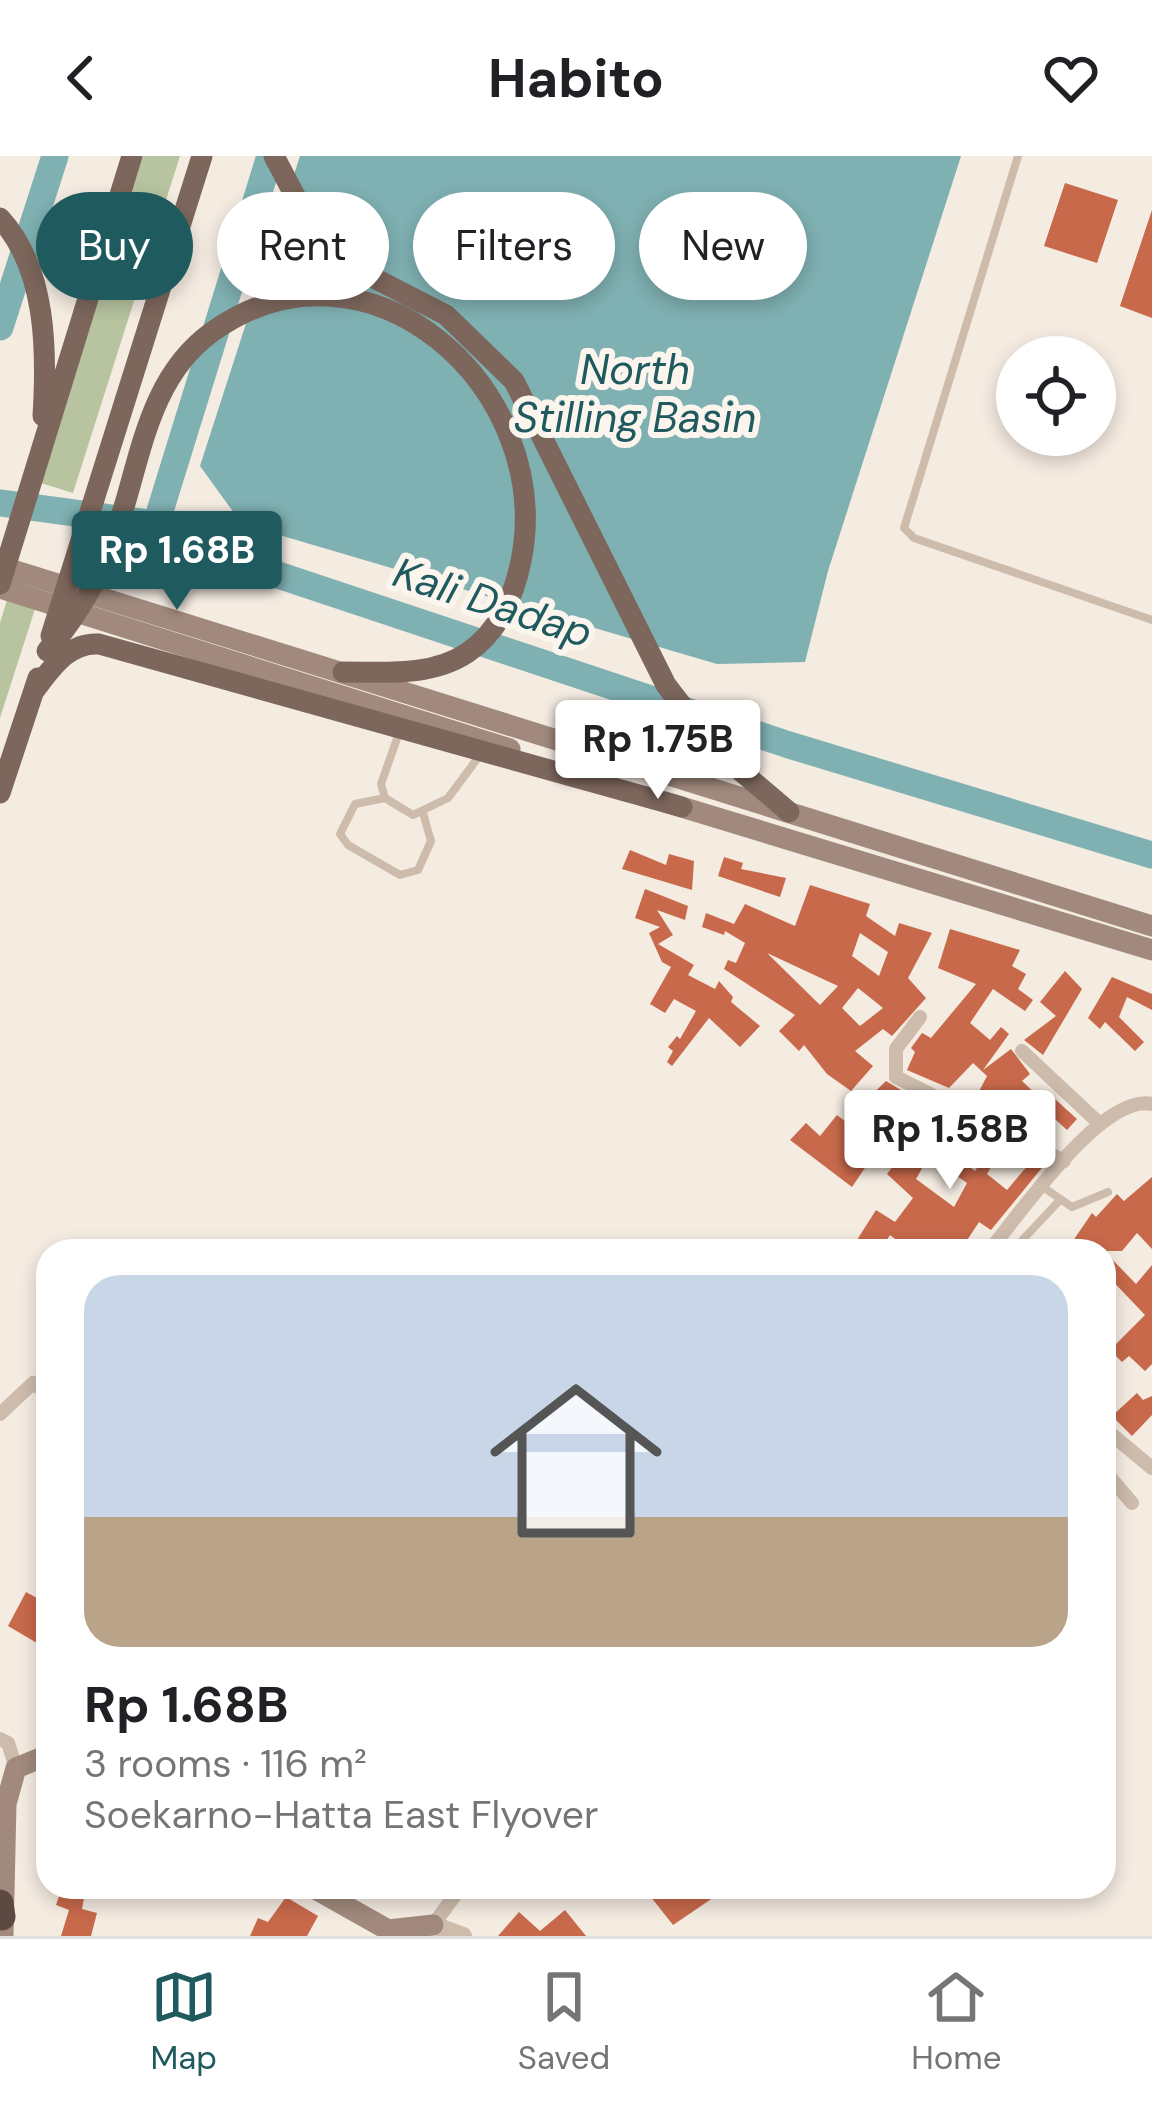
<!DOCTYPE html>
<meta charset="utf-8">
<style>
body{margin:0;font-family:"DM Sans",sans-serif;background:#f2f2f2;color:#202124;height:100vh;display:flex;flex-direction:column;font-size:45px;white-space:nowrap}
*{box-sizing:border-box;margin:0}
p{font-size:39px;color:#757577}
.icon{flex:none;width:66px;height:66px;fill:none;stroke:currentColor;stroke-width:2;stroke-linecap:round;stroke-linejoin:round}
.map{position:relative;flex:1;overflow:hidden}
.sheet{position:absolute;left:36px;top:1083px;width:1080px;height:660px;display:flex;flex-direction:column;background:#fff;border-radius:36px;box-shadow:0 6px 18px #0003}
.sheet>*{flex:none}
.hud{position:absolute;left:36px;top:36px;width:1080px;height:108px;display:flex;gap:24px}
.tools{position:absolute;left:996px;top:180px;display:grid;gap:24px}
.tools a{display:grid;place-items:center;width:120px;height:120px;border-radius:50%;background:#fff;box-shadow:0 6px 18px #0003;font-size:60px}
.price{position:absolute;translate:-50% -102px;padding:0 27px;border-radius:12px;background:#fff;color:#222;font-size:39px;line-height:78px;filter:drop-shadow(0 3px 6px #0008)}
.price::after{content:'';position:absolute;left:50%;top:72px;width:36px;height:27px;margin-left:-18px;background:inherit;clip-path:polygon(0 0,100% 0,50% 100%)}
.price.current{background:#1f5a5e;color:#fff}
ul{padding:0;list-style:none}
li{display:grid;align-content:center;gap:24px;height:636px;padding:0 48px}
li span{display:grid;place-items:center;height:372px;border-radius:36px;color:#555}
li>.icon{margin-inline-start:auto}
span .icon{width:216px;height:216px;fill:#fffc;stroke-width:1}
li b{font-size:51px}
.tag{padding:0 42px;border-radius:54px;background:#fff;box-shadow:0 6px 18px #0003;font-size:42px;line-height:108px}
.tag.current{background:#1f5a5e;color:#fff}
header{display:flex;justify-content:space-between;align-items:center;height:156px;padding:0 48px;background:#fff;font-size:54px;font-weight:700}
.menu{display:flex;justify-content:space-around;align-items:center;height:168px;border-top:3px solid #e0e0e0;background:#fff;font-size:33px;color:#757577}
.menu a{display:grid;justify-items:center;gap:6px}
.menu .current{color:#1f5a5e}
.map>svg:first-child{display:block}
.green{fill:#b8c4a0}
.water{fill:#7fb0b2}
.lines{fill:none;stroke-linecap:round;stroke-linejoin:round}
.river{stroke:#7fb0b2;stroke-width:27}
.building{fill:#c8694b;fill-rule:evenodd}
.service{stroke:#cdbbac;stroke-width:8}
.minor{stroke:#cdbbac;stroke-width:14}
.tertiary{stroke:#cdbbac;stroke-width:18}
.secondary{stroke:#a18a7d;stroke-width:21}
.primary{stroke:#7d675c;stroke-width:21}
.motorway{stroke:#5c4a42;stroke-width:27}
.labels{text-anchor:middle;stroke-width:12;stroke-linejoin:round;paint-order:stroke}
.water-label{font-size:42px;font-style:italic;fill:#1f5a5e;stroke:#fbf5ee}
</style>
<header><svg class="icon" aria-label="back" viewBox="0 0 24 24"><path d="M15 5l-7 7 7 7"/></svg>Habito<svg class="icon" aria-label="heart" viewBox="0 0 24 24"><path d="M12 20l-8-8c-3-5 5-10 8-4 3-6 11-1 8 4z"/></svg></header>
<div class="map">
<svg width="1152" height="1780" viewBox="0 0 1152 1780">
<rect width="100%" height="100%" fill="#f4ebe1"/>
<path class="green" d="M 143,0 L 180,0 L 73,337 L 41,327 Z
M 7,444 L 35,453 L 0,562 L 0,467 Z"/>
<path class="water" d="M 300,0 L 961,0 L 828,415 L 805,506 L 717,508 L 242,368 L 200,310 Z"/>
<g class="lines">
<path class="river" d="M 0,171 L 55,0
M 0,347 L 156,368 L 200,393 L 789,589 L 1152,699
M 156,368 L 270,0"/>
</g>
<path class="building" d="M 1065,27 L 1118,44 L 1097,107 L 1044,90 Z
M 1152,54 L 1152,162 L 1120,150 Z
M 630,694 L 666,709 L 669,698 L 694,705 L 692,734 L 622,713 Z
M 724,701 L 743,707 L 741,713 L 786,722 L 780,741 L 718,720 Z
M 810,729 L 870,748 L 866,760 L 895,780 L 899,767 L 932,777 L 908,822 L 926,842 L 892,880 L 883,873 L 855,895 L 873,910 L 851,935 L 827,918 L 804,889 L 799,895 L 779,875 L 795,859 L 724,813 L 728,804 L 736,807 L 745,787 L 725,775 L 724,779 L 702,771 L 706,757 L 734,768 L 745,748 L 795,770 ZM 860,777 L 888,796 L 879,820 L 852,800 ZM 767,797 L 838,830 L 820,849 ZM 858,832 L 883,852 L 860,870 L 842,852 Z
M 645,733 L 688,750 L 685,764 L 657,754 L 673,779 L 658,788 L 694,809 L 688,819 L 715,833 L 719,825 L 733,841 L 731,846 L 760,870 L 740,891 L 709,862 L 672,910 L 667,906 L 673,895 L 668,891 L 677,880 L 680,883 L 696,855 L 674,843 L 665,857 L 650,848 L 671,811 L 662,806 L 649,777 L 660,771 L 635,762 Z
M 950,773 L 1020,794 L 1012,810 L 1026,818 L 1018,833 L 1033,844 L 1025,855 L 993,833 L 970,867 L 990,884 L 1001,871 L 1009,878 L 983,914 L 1011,893 L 1030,918 L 1022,925 L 1039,941 L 1045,934 L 1077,963 L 1067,974 L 1043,952 L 1026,974 L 974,945 L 987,920 L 973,907 L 949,932 L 907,914 L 915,896 L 911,892 L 922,877 L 931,882 L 976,828 L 938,812 Z
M 1065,815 L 1082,833 L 1043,899 L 1024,884 L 1056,860 L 1040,846 Z
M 1112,821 L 1152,838 L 1152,854 L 1127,841 L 1119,861 L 1144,886 L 1135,895 L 1105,866 L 1100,873 L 1088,862 Z
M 886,925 L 919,945 L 893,976 L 858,952 Z
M 937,954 L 953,962 L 938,988 L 975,1015 L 988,994 L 953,968 L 957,964 L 1045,1008 L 991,1074 L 979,1066 L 960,1095 L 910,1095 L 890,1079 L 880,1095 L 850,1095 L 876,1054 L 895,1066 L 913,1042 L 887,1018 L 897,1005 L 902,1009 L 914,990 L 911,987 ZM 1001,993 L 1029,1008 L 1007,1034 L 987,1018 ZM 929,1000 L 967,1027 L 954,1051 L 916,1023 Z
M 837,959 L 879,991 L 852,1031 L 790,984 L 806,967 L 820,980 Z
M 1152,1021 L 1152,1093 L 1137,1077 L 1122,1095 L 1104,1095 L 1136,1128 L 1152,1109 L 1152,1208 L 1145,1215 L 1129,1200 L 1122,1206 L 1110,1194 L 1145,1159 L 1104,1116 L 1104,1095 L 1066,1095 L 1092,1057 L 1096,1061 L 1117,1038 L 1124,1045 Z
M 1137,1237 L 1143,1244 L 1152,1240 L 1152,1259 L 1132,1280 L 1112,1260 Z
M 26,1436 L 48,1448 L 38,1471 L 48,1477 L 42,1490 L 8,1470 Z
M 62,1731 L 86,1731 L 82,1753 L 97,1757 L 91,1780 L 61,1780 L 69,1754 L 56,1749 Z
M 643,1731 L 729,1731 L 673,1769 Z
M 286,1741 L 318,1760 L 307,1780 L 250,1780 L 258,1762 L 268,1766 Z
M 565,1754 L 586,1780 L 498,1780 L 519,1756 L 540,1775 Z"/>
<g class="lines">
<path class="service" d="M 1018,0 L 904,372 L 914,382 L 1152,464
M 399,577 L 381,628 L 385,642 L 413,659 L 448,642 L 480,599
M 385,642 L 355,648 L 340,678 L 348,689 L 400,719 L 418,714 L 431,685 L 423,657
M 1043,1031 L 1072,1051 L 1108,1036
M 1012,1095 L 1060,1044"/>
<path class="minor" d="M 920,861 L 896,893 L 896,921 L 1064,1005
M 1022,895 L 1100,968
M 989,1095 C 1020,1058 1102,937 1152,948
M 0,1258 L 33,1227 L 48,1238
M 1104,1272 L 1152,1312
M 1104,1314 L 1132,1347
M 0,1583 L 8,1587 L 16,1612
M 433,1769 L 461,1731"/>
<path class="tertiary" d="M 433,1769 L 463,1780"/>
<path class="secondary" d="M 0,410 L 1152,770
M 0,432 L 510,593
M 665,646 L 1152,794
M 312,1731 L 388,1774 L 433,1769
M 3,1780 L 6,1648 L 16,1612 L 48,1599"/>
<path class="primary" d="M 274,0 L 305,59 L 338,96 L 370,120 L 446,159 L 514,225 L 666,529 L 716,594 L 789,656
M 0,62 C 47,113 47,196 43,260
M 0,428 L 132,0
M 51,480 L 202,0
M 47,495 C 72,467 94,430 109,395 C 140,321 141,227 212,176 C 368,64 556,232 521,405 C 514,440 498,477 467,497 C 431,521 384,516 343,516
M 34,535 C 51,513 68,486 99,488 L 682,651
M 0,637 L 38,522"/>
<path class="motorway" d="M 0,1747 L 2,1761"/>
</g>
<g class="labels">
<g class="water-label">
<text x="635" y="228">North<tspan x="635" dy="48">Stilling Basin</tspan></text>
<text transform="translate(493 446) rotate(18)" y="15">Kali Dadap</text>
</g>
</g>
</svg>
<div class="tools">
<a><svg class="icon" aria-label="locate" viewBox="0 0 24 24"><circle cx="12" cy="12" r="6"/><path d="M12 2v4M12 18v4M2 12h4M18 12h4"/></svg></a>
</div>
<b class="price current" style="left:177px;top:457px">Rp 1.68B</b>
<b class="price" style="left:658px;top:646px">Rp 1.75B</b>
<b class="price" style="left:950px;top:1036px">Rp 1.58B</b>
<div class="hud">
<a class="tag current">Buy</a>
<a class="tag">Rent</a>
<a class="tag">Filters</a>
<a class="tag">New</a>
</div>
<section class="sheet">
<ul>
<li><span style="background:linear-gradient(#c9d6e8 65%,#b9a48a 0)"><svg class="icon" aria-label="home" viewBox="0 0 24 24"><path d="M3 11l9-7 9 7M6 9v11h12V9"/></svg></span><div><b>Rp 1.68B</b><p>3 rooms · 116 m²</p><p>Soekarno-Hatta East Flyover</p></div></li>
</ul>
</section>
</div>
<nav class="menu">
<a class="current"><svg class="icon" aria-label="map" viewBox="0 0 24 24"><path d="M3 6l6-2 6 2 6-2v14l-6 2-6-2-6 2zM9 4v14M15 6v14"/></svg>Map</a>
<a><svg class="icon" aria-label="saved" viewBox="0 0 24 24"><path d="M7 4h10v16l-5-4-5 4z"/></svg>Saved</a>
<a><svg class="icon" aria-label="home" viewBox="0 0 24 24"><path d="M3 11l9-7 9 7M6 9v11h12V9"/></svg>Home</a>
</nav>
